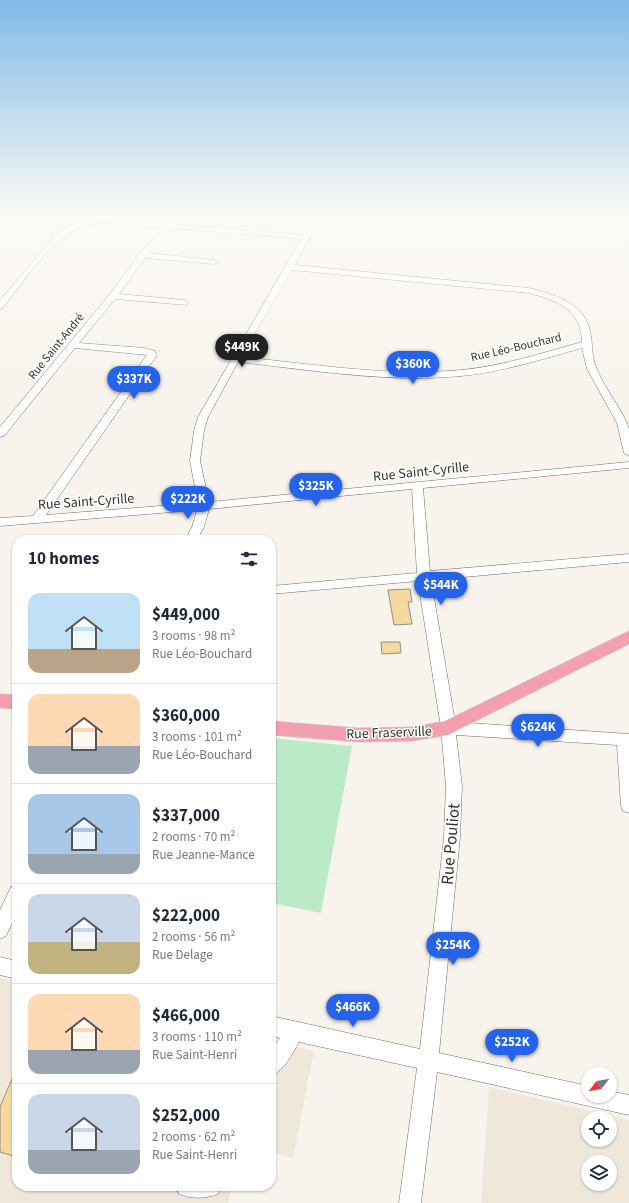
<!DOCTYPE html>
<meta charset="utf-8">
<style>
body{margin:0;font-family:"Source Sans 3",sans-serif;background:#f2f2f3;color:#1f2937;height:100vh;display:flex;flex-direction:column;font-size:15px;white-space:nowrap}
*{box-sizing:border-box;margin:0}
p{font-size:13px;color:#747a83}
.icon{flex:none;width:22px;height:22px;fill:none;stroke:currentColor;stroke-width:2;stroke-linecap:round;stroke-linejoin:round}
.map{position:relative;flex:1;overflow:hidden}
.details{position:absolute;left:12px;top:535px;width:264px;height:656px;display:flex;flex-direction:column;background:#fff;border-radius:16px;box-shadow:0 1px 3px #0004}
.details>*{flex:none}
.needle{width:26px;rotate:239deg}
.controls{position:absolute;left:581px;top:1067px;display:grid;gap:8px}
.controls a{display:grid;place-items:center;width:36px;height:36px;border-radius:50%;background:#fff;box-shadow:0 1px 3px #0004;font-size:20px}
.price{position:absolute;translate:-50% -34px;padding:0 9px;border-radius:14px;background:#2563eb;color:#fff;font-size:13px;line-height:26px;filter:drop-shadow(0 1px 2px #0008)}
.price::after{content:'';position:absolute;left:50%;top:24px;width:12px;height:9px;margin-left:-6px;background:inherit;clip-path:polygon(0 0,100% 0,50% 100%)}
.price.on{background:#222;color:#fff}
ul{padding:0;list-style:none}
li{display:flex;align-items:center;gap:12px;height:100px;padding:0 16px}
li+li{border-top:1px solid #e0e1e3}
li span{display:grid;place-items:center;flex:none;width:112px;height:80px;border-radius:12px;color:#555}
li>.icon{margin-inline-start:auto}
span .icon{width:48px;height:48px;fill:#fffc;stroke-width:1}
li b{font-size:17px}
h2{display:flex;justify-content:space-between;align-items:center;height:48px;padding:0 16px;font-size:17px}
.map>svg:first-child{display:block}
.industrial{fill:#fee3e6}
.built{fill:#efe8da;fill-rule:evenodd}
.green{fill:#baebc6}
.building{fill:#f5d99e;stroke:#928e88}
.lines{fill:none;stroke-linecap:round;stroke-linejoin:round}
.minor-casing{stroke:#716d67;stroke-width:1}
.major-casing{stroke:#d2d2d1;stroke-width:1}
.minor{fill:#fff;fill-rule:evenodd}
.major{fill:#f49fad;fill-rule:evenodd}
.labels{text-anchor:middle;stroke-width:3;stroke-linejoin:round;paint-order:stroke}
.far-street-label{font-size:12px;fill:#33322f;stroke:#fff}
.street-label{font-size:14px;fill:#33322f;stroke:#fff}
.near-street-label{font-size:17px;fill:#33322f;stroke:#fff}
</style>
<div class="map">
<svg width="629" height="1203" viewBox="0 0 629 1203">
<rect width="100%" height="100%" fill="#f8f4ed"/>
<path class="industrial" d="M 0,218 L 57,218 L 42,230 L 0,226 Z"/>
<path class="built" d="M 0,978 L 17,981 L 17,1186 L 232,1186 L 228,1203 L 0,1203 Z
M 271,1041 L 314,1051 L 293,1158 L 271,1152 Z
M 489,1087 L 629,1120 L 629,1203 L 481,1203 ZM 588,1118 L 610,1118 L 610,1140 L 588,1140 ZM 588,1162 L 610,1162 L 610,1184 L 588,1184 Z"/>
<path class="green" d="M 271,738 L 352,746 L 321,913 L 271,903 Z"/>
<path class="building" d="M 410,589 L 412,602 L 408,602 L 412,624 L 394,625 L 388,590 Z
M 381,642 L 400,642 L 401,653 L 382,654 Z
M 17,1067 L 17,1157 L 0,1152 L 0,1107 Z"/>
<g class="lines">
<defs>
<path id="minor" d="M 52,218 L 60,218 L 58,228 L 59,232 C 89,210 133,221 167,223 L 173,219 L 177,221 L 174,224 L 303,235 L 312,218 L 320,218 L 295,265 L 529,288 C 553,294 585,303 590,331 C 593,343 591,355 596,367 C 604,387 618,404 627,423 L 629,429 L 629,456 L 624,453 L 617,423 L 587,369 L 582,348 C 542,359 503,372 461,376 C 387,383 312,370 238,362 L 208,417 L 204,431 L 200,461 L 209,502 L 629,462 L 629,468 L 423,488 L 430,571 L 629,554 L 629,562 L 431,580 L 455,722 L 629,734 L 629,813 L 623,811 L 621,806 L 617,745 L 456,735 L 462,786 L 460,837 L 439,1053 L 588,1086 L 588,1096 L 610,1096 L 610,1091 L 629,1095 L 629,1115 L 437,1072 L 421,1203 L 399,1203 L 417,1068 L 299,1042 C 292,1054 285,1070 271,1076 L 271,1050 L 280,1038 L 271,1036 L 271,1016 L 420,1049 L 444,837 L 446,786 L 441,728 L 418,581 L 271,594 L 271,586 L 417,573 L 412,489 L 209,509 L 204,527 L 197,540 L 185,540 L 192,527 L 197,510 L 0,526 L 0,518 L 33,516 L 147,355 L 75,348 L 4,436 L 0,437 L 0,427 L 110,294 L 140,253 L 163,228 C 138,226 111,220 87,225 C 56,232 22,283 3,308 L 0,309 L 0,300 L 54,237 L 50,228 ZM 171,228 L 301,239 L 198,417 L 194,431 L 190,461 L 198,503 L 46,515 L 157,355 L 155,351 L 145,348 L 79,343 L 115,299 L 187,305 L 188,303 L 187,301 L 184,300 L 119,294 L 145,258 L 214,264 L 218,262 L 214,260 L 149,253 ZM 292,270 L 529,293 C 557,301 581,308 582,342 C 542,353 503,366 461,370 C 388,377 314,364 241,357 Z
M 17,885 L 17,912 L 6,936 L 0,939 L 0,910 L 11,887 Z
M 0,957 L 17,961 L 17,979 L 0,975 Z
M 176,1186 L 221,1186 L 218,1194 C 204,1199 193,1199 179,1194 Z"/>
<path id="major" d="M 629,631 L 629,644 L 448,735 L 412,741 L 359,742 L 271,735 L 271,721 L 359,728 L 412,727 L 445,721 Z
M 0,694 L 17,695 L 17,709 L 0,708 Z"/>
</defs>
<use href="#minor" class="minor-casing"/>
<use href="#major" class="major-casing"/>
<use href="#minor" class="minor"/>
<use href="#major" class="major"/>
</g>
<linearGradient id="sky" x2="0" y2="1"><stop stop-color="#7fbae6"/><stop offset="0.56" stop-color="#fcfaf7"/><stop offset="1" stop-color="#fcfaf7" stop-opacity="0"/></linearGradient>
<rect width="629" height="386" fill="url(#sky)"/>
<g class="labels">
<g class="far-street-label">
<text transform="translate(56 346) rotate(-51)" y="4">Rue Saint-André</text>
<text transform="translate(516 347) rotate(-13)" y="4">Rue Léo-Bouchard</text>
</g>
<g class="street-label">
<text transform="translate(421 471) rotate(-6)" y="5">Rue Saint-Cyrille</text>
<text transform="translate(86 501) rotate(-4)" y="5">Rue Saint-Cyrille</text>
<text transform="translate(389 732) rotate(-2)" y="5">Rue Fraserville</text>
</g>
<g class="near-street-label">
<text transform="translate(450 844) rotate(-85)" y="6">Rue Pouliot</text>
</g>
</g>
</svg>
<div class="controls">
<a><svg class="needle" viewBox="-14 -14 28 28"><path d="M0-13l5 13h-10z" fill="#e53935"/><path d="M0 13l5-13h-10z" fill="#747a83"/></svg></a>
<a><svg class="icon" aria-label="locate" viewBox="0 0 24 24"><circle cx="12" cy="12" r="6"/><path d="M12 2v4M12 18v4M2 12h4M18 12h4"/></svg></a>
<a><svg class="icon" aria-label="layers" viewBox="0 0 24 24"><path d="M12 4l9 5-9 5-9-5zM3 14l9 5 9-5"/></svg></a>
</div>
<b class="price on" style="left:242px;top:368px">$449K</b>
<b class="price" style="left:413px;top:385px">$360K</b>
<b class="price" style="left:134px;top:400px">$337K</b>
<b class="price" style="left:316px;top:507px">$325K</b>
<b class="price" style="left:188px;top:520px">$222K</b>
<b class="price" style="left:441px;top:606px">$544K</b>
<b class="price" style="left:538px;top:748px">$624K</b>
<b class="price" style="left:453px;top:966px">$254K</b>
<b class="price" style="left:353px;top:1028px">$466K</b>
<b class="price" style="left:512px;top:1063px">$252K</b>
<section class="details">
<h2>10 homes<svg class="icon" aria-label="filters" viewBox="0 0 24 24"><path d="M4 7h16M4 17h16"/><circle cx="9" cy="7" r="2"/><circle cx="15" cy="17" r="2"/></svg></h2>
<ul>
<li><span style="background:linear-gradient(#bfe0f5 70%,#b9a48a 0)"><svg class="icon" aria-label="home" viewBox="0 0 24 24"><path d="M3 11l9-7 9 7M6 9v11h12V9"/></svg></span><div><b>$449,000</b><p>3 rooms · 98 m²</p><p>Rue Léo-Bouchard</p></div></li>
<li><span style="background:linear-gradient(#ffd9b3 65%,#9aa5b1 0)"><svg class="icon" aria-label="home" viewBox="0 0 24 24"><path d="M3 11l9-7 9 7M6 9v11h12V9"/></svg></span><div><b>$360,000</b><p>3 rooms · 101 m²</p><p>Rue Léo-Bouchard</p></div></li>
<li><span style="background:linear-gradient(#a9c7e8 75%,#9aa5b1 0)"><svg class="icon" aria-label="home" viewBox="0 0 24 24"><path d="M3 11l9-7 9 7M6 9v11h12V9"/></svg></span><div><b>$337,000</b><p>2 rooms · 70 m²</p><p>Rue Jeanne-Mance</p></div></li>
<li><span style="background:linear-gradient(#c9d6e8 60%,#c2b280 0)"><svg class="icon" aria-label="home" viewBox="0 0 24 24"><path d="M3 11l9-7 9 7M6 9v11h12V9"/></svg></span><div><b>$222,000</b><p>2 rooms · 56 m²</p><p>Rue Delage</p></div></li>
<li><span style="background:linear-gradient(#ffd9b3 70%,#9aa5b1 0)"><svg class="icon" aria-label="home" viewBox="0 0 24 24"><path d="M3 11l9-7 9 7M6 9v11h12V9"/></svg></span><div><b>$466,000</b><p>3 rooms · 110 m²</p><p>Rue Saint-Henri</p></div></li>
<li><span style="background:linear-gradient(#c9d6e8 70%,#9aa5b1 0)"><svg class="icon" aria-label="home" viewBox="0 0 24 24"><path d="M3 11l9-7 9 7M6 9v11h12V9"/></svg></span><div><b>$252,000</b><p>2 rooms · 62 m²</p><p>Rue Saint-Henri</p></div></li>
</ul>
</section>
</div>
